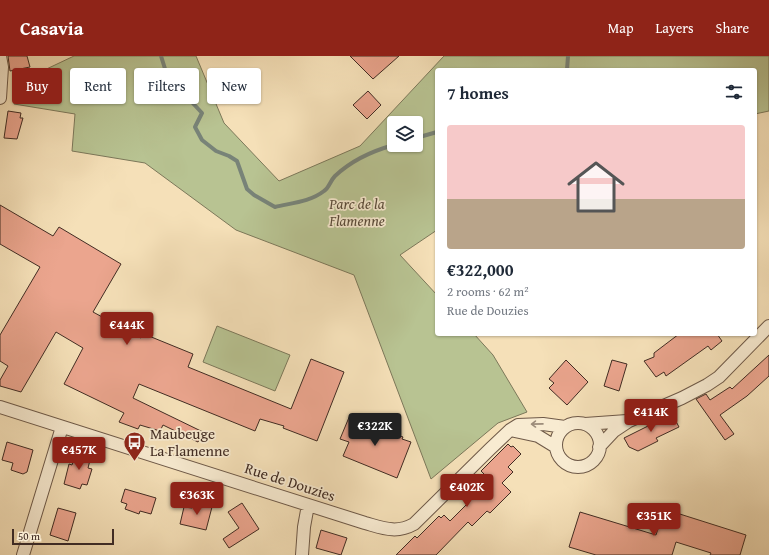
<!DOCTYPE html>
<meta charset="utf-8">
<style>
body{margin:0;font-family:"Gentium Book Plus",serif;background:#f6f6f7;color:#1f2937;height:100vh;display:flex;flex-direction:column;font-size:15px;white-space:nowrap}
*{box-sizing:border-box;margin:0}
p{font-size:13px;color:#747a83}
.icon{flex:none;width:22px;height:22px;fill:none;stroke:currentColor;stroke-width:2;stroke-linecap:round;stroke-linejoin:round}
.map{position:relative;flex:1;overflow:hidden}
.drawer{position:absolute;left:435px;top:12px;width:322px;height:268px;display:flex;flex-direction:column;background:#fff;border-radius:4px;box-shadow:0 1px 3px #0004}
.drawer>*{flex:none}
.hud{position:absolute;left:12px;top:12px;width:363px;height:36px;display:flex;gap:8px}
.tools{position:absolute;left:387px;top:60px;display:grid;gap:8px}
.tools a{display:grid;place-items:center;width:36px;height:36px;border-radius:4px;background:#fff;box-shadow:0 1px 3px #0004;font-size:20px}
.scale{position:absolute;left:12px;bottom:10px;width:102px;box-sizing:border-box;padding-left:4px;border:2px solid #412c23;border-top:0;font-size:11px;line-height:14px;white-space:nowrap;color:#412c23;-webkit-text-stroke:3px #f8ebd1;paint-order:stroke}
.price{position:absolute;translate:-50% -34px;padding:0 9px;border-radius:4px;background:#8f2418;color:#fff;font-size:13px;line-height:26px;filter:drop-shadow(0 1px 2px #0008)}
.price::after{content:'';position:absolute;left:50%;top:24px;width:12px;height:9px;margin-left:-6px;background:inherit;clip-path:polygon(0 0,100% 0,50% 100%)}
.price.on{background:#222;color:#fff}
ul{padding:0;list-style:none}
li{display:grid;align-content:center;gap:8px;height:212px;padding:0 12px}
li span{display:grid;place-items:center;height:124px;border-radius:4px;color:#555}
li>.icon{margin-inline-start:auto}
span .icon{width:72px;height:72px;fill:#fffc;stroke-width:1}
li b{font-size:17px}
h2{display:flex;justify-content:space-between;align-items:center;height:48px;padding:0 12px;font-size:17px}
.tag{padding:0 14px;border-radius:4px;background:#fff;box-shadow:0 1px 3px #0004;font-size:14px;line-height:36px}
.tag.on{background:#8f2418;color:#fff}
header{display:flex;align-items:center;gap:24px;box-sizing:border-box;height:56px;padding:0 20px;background:#8f2418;color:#fff}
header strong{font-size:19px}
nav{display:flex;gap:22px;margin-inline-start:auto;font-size:14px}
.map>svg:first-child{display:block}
.green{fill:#b8c392;stroke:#7c785a;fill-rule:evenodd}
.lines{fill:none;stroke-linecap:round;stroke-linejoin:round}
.stream{stroke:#788378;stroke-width:4}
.building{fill:#eba58e;stroke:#412c23}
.minor-casing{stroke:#6e5948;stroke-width:14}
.minor{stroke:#f8ebd1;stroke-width:12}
.oneway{stroke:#9c8c7a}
.labels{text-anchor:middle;stroke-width:3.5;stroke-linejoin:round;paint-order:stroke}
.park-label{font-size:15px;font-style:italic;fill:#594a39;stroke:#f8ebd1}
.poi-label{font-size:15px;fill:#412c23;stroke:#f8ebd1;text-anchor:start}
.street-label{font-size:15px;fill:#412c23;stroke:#f8ebd1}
</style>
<header>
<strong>Casavia</strong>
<nav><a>Map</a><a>Layers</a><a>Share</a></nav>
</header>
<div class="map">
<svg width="769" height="499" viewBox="0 0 769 499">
<rect width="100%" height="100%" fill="#f5e0b8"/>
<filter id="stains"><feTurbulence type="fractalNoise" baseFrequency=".005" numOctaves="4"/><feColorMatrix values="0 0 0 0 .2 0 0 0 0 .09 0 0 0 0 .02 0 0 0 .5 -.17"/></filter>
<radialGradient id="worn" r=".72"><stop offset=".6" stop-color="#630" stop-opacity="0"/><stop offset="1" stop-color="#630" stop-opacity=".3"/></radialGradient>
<path class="green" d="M 74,0 L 196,0 L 224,67 L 279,125 L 360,90 L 444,0 L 769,0 L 769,55 L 755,58 L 755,14 L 437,14 L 437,174 L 400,199 L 437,239 L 437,278 L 474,278 L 493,299 L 527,356 L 498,367 L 431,423 L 354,219 L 236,174 L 145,107 L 72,95 L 75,58 L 14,48 L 19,26 ZM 394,67 L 416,67 L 416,89 L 394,89 Z
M 217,270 L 290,299 L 275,335 L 203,306 Z"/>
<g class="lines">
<path class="stream" d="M 161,0 L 166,16 L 171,22 L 184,32 L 189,43 L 202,57 L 195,71 L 202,84 L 216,95 L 229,100 L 237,105 L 247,133 L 254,139 L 275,151 C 291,147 310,146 324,135 C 329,132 330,125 335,120 C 351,105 372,95 394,89
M 567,14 L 568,0
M 416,82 L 437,76"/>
</g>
<path class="building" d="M 8,0 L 27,0 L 30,11 L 10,15 Z
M 350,0 L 399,0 L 373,23 Z
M 368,35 L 381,49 L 367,63 L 353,49 Z
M 8,55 L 21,57 L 20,62 L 23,62 L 17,83 L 4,82 Z
M 0,149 L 53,180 L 59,171 L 121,208 L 93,256 L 141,282 L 144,278 L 193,298 L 188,311 L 291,353 L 311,303 L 344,316 L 317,385 L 283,372 L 284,370 L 260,363 L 255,375 L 139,328 L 133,342 L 203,376 L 198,386 L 163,369 L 160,375 L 140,369 L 138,373 L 119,366 L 124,357 L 64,328 L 83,292 L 56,276 L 21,336 L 0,330 L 0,324 L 8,310 L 0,305 L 0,279 L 40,211 L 0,188 Z
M 679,278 L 717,278 L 722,285 L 711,294 L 708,290 L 666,320 L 664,316 L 656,321 L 644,305 L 654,301 L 654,297 Z
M 769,299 L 769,320 L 747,340 L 720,359 L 734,378 L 725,384 L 696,343 L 706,338 L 710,344 L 730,331 L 732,333 Z
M 566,304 L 588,326 L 567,349 L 549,332 L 554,327 L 549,323 Z
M 612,304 L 627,308 L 619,335 L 604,330 Z
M 672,358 L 679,371 L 656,382 L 658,385 L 638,395 L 629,391 L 624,382 Z
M 350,359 L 403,381 L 402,383 L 411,386 L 397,422 L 343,400 L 349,386 L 340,383 Z
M 7,386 L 33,394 L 27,416 L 23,418 L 11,414 L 13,407 L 2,404 Z
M 508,388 L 511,391 L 513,390 L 521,398 L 508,411 L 513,416 L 502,427 L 511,436 L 490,457 L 487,455 L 472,470 L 468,466 L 436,499 L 396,499 L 415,480 L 417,482 L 439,460 L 441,462 L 444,459 L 450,465 L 474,441 L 472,439 L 489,423 L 481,415 Z
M 76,395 L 91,400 L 88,412 L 92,413 L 87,429 L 82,428 L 80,433 L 64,428 L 69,408 L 72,409 Z
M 125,433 L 156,442 L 151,458 L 140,455 L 139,458 L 125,453 L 127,448 L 121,446 Z
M 194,446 L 212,451 L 206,474 L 180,468 L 184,451 L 192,452 Z
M 242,447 L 259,473 L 229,492 L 223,483 L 239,472 L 228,456 Z
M 58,452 L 76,457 L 68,485 L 50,479 Z
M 664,453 L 746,479 L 740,499 L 710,499 L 711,497 L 676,486 L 672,499 L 596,499 L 569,491 L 580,456 L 656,479 Z
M 321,474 L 347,482 L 341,499 L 316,492 Z"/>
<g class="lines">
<defs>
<path id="minor" d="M 0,0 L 2,11 L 0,42
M 0,351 L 365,467 C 383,472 396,478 414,468 L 490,393 L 510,374 L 518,369 L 543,368 L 565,371
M556 389a22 22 0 1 1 44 0a22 22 0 1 1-44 0Z
M 585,368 L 627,365
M 510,374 L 538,380 L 556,391
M 599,391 L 614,375 L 629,365 L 682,342 L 707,329 L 719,321 L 769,270
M 23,499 L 62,371
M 302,499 L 304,471 L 308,449"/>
</defs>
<use href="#minor" class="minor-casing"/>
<use href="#minor" class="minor"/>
</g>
<defs><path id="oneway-shaft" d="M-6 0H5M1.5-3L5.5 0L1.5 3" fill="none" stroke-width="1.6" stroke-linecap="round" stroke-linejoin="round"/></defs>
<use class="oneway" href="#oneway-shaft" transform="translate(537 368) rotate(179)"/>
<defs>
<symbol id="bus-pin" viewBox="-11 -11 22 30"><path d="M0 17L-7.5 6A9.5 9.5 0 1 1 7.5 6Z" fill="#8f2418" stroke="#f8ebd1"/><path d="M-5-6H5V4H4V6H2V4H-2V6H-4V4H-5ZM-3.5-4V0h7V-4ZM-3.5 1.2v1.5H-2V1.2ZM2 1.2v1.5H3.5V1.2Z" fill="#fff"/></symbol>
</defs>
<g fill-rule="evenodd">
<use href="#bus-pin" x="122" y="374" width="25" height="34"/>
</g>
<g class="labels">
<g class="park-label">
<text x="357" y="153">Parc de la<tspan x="357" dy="17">Flamenne</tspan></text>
</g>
<g class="poi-label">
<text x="150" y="383">Maubeuge<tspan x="150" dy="17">La Flamenne</tspan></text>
</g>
<g class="street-label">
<text transform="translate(290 426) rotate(18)" y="5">Rue de Douzies</text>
</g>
</g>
<rect width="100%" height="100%" filter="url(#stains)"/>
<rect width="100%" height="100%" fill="url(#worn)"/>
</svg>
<div class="tools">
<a><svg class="icon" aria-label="layers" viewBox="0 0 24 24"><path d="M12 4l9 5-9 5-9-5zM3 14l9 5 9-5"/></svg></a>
</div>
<div class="scale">50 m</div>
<b class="price" style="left:127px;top:290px">€444K</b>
<b class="price" style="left:651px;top:377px">€414K</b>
<b class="price on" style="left:375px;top:391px">€322K</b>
<b class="price" style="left:79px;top:415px">€457K</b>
<b class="price" style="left:467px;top:452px">€402K</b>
<b class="price" style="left:197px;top:460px">€363K</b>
<b class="price" style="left:654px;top:481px">€351K</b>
<div class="hud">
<a class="tag on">Buy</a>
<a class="tag">Rent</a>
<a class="tag">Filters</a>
<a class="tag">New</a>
</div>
<section class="drawer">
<h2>7 homes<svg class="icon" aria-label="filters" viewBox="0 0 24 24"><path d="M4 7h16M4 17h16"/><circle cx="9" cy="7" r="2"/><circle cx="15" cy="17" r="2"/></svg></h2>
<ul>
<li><span style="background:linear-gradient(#f6c9c9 60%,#b9a48a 0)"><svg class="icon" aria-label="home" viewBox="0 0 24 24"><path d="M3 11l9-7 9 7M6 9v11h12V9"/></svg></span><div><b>€322,000</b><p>2 rooms · 62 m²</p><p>Rue de Douzies</p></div></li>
</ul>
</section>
</div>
